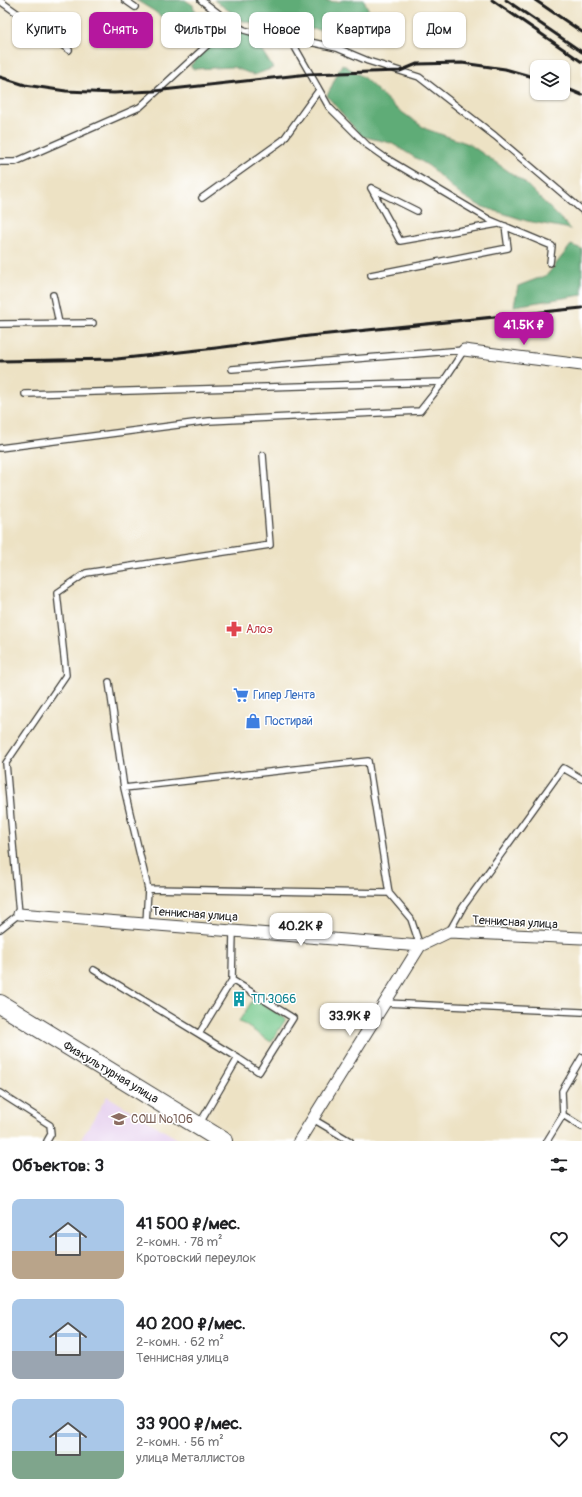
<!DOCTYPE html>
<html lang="ru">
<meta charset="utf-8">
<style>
body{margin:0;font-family:Pangolin,sans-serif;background:#f6f6f6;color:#202124;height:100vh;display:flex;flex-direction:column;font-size:15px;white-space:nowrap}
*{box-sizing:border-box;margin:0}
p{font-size:13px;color:#757577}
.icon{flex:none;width:22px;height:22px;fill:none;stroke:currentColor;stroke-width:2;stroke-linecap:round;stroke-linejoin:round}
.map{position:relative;height:1141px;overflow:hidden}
.sheet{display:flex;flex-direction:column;background:#fff;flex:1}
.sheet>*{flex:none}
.top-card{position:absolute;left:12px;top:12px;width:558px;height:36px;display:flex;gap:8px}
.fabs{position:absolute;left:530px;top:60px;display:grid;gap:8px}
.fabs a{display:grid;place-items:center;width:40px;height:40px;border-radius:8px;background:#fff;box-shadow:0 1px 3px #0004;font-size:20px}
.price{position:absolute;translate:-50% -34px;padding:0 9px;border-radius:8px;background:#fff;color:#222;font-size:13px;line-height:26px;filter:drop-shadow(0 1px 2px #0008)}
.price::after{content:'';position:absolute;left:50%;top:24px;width:12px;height:9px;margin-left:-6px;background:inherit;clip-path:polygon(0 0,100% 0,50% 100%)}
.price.selected{background:#b5179e;color:#fff}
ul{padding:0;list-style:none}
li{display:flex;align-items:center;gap:12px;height:100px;padding:0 12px}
li span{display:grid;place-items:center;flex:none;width:112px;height:80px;border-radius:8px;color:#555}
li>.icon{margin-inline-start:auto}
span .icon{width:48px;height:48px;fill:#fffc;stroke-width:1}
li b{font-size:17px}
h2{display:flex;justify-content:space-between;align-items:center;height:48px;padding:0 12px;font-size:17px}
.pill{padding:0 14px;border-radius:8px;background:#fff;box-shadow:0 1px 3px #0004;font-size:14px;line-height:36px}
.pill.selected{background:#b5179e;color:#fff}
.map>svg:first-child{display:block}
.built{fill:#e7d2ef}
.green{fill:#74c88b;stroke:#487254}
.forest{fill:#5fac77;stroke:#3e644a}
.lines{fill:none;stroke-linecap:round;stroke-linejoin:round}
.lane-casing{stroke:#3b3a35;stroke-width:8}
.street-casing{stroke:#3b3a35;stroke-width:13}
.primary-casing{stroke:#3b3a35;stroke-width:20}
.lane{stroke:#fff;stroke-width:5.5}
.street{stroke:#fff;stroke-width:11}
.primary{stroke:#fff;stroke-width:18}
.rail{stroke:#1c1c1c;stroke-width:3}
.labels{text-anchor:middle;stroke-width:3;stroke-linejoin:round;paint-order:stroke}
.health-label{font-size:12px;fill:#be3a42;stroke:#fff;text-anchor:start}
.shop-label{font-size:12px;fill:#366cbe;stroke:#fff;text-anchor:start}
.street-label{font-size:12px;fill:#1c1c1c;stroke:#fff}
.culture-label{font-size:12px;fill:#0d838f;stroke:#fff;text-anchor:start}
.education-label{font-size:12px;fill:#785e54;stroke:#fff;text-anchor:start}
</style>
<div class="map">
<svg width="582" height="1141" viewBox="0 0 582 1141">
<rect width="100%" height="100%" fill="#fff"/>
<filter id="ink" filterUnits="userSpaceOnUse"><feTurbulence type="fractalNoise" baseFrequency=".025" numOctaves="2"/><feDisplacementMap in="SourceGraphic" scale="8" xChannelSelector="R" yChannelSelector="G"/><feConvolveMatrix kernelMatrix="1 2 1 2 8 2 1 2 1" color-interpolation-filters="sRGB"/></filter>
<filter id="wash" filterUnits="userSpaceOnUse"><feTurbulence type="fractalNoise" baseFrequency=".012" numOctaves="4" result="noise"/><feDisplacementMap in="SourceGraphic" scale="16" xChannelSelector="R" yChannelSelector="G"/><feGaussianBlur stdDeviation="0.9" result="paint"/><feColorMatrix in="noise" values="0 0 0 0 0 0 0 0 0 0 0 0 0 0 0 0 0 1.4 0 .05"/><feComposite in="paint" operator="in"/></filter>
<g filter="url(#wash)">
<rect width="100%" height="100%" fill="#ede2c4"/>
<path class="built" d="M 107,1096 L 181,1141 L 80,1141 Z"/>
<path class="green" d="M 254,998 L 286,1019 L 271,1042 L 239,1021 Z"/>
<path class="forest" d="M 136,0 L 185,0 L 193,5 L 198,24 L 195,36 L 183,33 L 154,11 Z
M 214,0 L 320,0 L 337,2 L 343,0 L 364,0 L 376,26 L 342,31 L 271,27 L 243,21 Z
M 228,24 L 252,35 L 273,68 L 254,75 L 233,67 L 194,69 L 190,66 Z
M 342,64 L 363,77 L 396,108 L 426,129 L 469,144 L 524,182 L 571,229 L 527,221 L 480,206 L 458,193 L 429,166 L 391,143 L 361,136 L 327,96 Z
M 571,245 L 582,249 L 582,295 L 514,306 L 518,286 L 547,275 Z"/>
</g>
<g filter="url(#ink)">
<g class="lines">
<defs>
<path id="lane" d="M 125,0 L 135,7
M 201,0 L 223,17 L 244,30 L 287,42 L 310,42 L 337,48 L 368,61 L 419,77 L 495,136 L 582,210
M 0,1 L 69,50
M 292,42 L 329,107 L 367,145 L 384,157 L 490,220 L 552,246 L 550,263
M 0,162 L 15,162 L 140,107 L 215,38 L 223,17
M 371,188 L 400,241 L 498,224
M 371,188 L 417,211
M 202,198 L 283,140 L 319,90
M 371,275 L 508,248 L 505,226
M 53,295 L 59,323
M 0,324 L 93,323
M 232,369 L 464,350
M 25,394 L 443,382 L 464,350
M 0,448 L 209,421 L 420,411 L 443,382
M 109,682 L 124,788 L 148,889 L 146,924
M 124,788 L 368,761 L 389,893
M 148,889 L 389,893 L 411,919 L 420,946
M 0,929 L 19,914 L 6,763 L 66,675 L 57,593 L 86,573 L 270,545 L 263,455
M 449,932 L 463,907 L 563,768 L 582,779
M 94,970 L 199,1034
M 232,980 L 233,931
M 385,1003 L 582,1012
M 0,1093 L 50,1125 L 51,1134 L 47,1141
M 563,1115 L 582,1127
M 313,1119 L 350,1141
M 200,1123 L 238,1058 L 259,1072 L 293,1018 L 232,980 L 199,1034 L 238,1058
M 547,1141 L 563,1115 L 562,1091 L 582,1057"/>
<path id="street" d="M 464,350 L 582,365
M 19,914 L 420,946 L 449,932 L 582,938
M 299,1141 L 420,946"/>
<path id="primary" d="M 0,1004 L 223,1141"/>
</defs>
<use href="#lane" class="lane-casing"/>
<use href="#street" class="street-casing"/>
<use href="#primary" class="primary-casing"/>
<use href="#lane" class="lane"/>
<use href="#street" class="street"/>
<use href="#primary" class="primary"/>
<path class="rail" d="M 492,0 L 582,62
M 506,0 L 582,52
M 535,0 L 582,32
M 0,77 L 25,85 L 66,91 L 114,93 L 154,91 L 309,74 L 400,71 L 417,64 L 462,63 L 505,69 L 537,78
M 563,87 L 582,95
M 0,361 L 117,359 L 216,348 L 309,336 L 582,308"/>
</g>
</g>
<defs>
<symbol id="pharmacy-bare" viewBox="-9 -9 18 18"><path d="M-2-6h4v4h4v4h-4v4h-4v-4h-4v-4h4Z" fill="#e0444e" stroke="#fff" stroke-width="2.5" paint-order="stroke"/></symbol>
<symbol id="supermarket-bare" viewBox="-9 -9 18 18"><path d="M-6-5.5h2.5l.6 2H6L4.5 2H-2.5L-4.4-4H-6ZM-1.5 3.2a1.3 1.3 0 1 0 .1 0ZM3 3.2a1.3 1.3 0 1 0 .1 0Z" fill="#3f7fe0" stroke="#fff" stroke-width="2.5" paint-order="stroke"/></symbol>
<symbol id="shop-bare" viewBox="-9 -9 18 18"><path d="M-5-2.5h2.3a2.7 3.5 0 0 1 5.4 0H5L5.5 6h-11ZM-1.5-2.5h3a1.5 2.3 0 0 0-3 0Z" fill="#3f7fe0" stroke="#fff" stroke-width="2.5" paint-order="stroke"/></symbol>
<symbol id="building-bare" viewBox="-9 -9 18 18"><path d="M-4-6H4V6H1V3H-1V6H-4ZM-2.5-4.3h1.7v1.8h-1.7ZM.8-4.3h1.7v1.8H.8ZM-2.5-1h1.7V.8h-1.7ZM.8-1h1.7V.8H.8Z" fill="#0f9aa8" stroke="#fff" stroke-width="2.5" paint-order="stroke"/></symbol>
<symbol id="school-bare" viewBox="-9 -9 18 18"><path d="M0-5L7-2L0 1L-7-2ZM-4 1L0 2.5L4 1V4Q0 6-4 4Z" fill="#8d6e63" stroke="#fff" stroke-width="2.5" paint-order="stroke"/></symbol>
</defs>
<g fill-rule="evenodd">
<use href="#pharmacy-bare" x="223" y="618" width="22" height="22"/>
<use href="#supermarket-bare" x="230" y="684" width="22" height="22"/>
<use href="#shop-bare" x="242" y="710" width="22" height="22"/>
<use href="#building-bare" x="228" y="988" width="22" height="22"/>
<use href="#school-bare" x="108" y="1108" width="22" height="22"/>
</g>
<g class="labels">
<g class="health-label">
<text x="246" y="633">Алоэ</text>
</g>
<g class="shop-label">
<text x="253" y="699">Гипер Лента</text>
<text x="265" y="725">Постирай</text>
</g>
<g class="street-label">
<text transform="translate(195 914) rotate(4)" y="4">Теннисная улица</text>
<text transform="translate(515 922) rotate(3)" y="4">Теннисная улица</text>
<text transform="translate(111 1072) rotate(31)" y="4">Физкультурная улица</text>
</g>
<g class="culture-label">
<text x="251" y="1003">ТП 3066</text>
</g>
<g class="education-label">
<text x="131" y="1123">СОШ №106</text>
</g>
</g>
</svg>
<div class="fabs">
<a><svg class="icon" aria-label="layers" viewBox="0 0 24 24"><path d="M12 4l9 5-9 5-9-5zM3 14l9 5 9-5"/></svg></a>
</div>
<b class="price selected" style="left:524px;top:346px">41.5K ₽</b>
<b class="price" style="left:301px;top:947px">40.2K ₽</b>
<b class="price" style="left:350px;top:1037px">33.9K ₽</b>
<div class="top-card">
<a class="pill">Купить</a>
<a class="pill selected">Снять</a>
<a class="pill">Фильтры</a>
<a class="pill">Новое</a>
<a class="pill">Квартира</a>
<a class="pill">Дом</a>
</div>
</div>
<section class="sheet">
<h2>Объектов: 3<svg class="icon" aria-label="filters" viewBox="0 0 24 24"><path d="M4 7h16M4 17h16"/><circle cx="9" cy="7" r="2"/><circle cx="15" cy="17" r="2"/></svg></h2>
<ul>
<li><span style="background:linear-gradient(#a9c7e8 65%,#b9a48a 0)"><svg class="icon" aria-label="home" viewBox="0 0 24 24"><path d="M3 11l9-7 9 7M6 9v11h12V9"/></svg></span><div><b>41 500 ₽/мес.</b><p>2-комн. · 78 m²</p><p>Кротовский переулок</p></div><svg class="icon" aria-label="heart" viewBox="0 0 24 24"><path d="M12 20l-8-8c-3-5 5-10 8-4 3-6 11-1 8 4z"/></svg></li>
<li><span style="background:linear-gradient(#a9c7e8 65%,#9aa5b1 0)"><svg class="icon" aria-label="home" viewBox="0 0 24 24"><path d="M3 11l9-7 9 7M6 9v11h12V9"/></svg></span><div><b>40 200 ₽/мес.</b><p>2-комн. · 62 m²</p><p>Теннисная улица</p></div><svg class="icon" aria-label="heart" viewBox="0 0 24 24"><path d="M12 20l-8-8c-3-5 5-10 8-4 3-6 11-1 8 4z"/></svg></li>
<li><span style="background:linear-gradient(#a9c7e8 65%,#7fa58c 0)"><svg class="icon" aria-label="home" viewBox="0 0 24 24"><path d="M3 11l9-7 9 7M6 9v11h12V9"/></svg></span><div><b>33 900 ₽/мес.</b><p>2-комн. · 56 m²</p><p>улица Металлистов</p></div><svg class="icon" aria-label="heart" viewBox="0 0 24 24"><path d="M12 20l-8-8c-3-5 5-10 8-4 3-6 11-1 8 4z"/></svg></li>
</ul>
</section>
